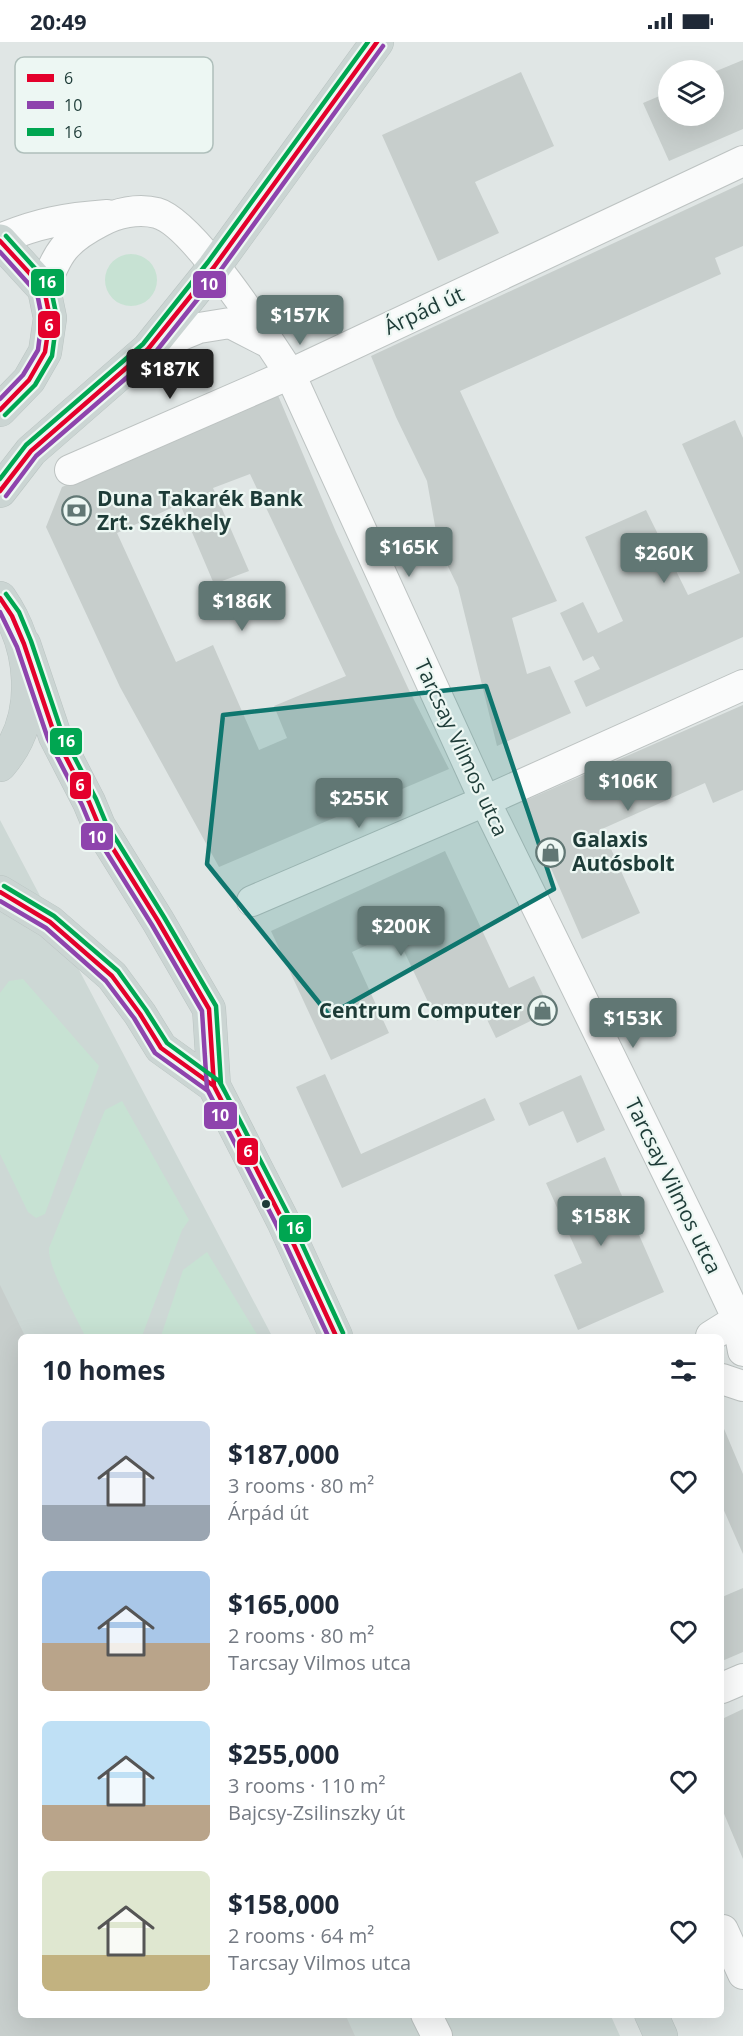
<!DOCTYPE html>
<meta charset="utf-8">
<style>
body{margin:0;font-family:"Open Sans",sans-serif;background:#f2f2f3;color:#1f2937;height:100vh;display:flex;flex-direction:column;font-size:22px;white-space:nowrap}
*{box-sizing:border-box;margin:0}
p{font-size:20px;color:#747a83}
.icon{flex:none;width:33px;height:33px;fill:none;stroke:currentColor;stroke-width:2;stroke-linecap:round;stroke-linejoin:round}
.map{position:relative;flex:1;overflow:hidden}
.panel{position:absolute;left:18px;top:1292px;width:706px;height:684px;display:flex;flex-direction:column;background:#fff;border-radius:9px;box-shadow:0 6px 24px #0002}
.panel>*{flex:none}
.tools{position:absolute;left:658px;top:18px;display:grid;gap:12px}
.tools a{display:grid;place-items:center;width:66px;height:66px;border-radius:50%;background:#fff;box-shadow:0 6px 24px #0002;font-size:30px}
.price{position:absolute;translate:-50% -51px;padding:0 14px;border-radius:6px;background:#617774;color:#fff;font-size:20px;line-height:39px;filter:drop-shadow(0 2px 3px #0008)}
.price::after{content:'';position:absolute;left:50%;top:36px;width:18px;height:14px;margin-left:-9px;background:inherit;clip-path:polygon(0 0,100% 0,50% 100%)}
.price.on{background:#222;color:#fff}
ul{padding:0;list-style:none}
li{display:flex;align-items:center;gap:18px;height:150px;padding:0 24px}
li span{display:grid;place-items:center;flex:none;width:168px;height:120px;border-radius:9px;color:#555}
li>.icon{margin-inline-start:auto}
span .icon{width:72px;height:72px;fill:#fffc;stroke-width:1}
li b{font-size:26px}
h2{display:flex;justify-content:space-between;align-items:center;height:72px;padding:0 24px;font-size:26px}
.status{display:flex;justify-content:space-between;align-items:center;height:42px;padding:0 30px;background:#fff;direction:ltr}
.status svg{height:16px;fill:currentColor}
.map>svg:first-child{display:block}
.built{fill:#cdd8d5}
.green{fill:#c7e2d3}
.building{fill:#c7cecc;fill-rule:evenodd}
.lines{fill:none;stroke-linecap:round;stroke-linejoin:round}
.minor-casing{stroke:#bdc3c2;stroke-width:32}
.major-casing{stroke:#bac4c2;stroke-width:34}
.minor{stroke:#fafbfb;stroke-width:30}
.major{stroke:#cbd5d3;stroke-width:33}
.bus-1-casing{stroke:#edf7f3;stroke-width:9}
.bus-2-casing{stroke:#edf7f3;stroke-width:9}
.bus-3-casing{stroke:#edf7f3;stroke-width:9}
.bus-1{stroke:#e4002b;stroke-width:4.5}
.bus-2{stroke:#8e44ad;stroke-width:4.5}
.bus-3{stroke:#00a651;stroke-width:4.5}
.marked{fill:#0f766e;fill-opacity:0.2;stroke:#0f766e;stroke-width:4.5;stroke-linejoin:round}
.bus-dot{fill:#1d3b37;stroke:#edf7f3;stroke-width:2}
.labels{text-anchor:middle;stroke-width:4.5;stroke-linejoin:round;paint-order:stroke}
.street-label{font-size:21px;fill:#1d3b37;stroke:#edf7f3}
.poi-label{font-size:21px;font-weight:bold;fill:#1d3b37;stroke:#edf7f3;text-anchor:start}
.key{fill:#edf7f3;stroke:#afbfbb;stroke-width:1.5}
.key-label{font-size:16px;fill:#1d3b37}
.line-badge{stroke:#edf7f3;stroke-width:2}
.badge-label{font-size:16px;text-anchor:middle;font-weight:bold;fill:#fff}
</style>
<div class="status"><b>20:49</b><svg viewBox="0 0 49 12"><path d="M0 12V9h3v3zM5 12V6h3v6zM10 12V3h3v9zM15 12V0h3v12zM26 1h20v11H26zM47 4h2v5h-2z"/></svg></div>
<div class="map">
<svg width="743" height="1994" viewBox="0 0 743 1994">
<rect width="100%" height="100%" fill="#e0e6e5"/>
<path class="built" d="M 0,778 L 272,1294 L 21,1294 L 21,1972 L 610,1972 L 620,1994 L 0,1994 Z"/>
<path class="green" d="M105 238a26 26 0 1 1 52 0a26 26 0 1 1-52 0Z
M 23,937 L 99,1024 L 45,1172 L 36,1176 L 28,1170 L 0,1112 L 0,951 L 9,939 Z
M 122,1059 L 189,1178 L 182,1188 L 142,1294 L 85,1294 C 76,1274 48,1227 49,1206 L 105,1068 Z
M 207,1210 L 258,1294 L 161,1294 L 183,1228 Z"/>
<path class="building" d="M 743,18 L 743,87 L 669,119 L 643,61 L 669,50 L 669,74 L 714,74 L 714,30 Z
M 521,30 L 554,104 L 475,140 L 499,191 L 438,219 L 382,93 Z
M 743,141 L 743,204 L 715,216 L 721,232 L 460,349 L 557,559 L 512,576 L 527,632 L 550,624 L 571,671 L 497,704 L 458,545 L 439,506 L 427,439 L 396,375 L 371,314 Z
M 277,351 L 336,490 L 408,646 L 449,727 L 219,825 L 120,645 L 46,485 L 62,445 ZM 250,432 L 346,634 L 274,664 L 287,696 L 259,708 L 213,603 L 176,620 L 117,491 L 180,462 L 214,542 L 249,529 L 213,446 Z
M 735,378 L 743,396 L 743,595 L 586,665 L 574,639 L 600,627 L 593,614 L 583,619 L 560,571 L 583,560 L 598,591 L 623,579 L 585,495 L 646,468 L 688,553 L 740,531 L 682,402 Z
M 743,663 L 743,748 L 713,761 L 705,741 L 602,787 L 640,871 L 582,897 L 522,760 Z
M 445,809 L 509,946 L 534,934 L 551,969 L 496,996 L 479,961 L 437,979 L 395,890 L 352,910 L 389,991 L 331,1018 L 271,889 Z
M 325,1032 L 361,1112 L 485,1056 L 495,1078 L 342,1146 L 296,1045 Z
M 581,1033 L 605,1088 L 577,1101 L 563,1069 L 529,1084 L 519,1061 Z
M 605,1115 L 664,1250 L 578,1288 L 554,1233 L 582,1221 L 546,1141 Z
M 0,1243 L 25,1294 L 21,1294 L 21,1972 L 345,1972 L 355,1994 L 0,1994 Z
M 722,1382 L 743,1432 L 743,1512 L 722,1464 Z
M 743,1546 L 743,1610 L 722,1619 L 722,1555 Z
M 743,1667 L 743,1817 L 722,1767 L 722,1677 Z"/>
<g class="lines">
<defs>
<path id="minor" d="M 0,197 C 38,181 66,176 107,173
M 44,247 C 57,211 65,198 100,180 C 116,171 138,166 157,171 C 193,181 268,298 290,332 L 485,759 L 707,1212 L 737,1276 L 743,1309
M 148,307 L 199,286 L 230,281 L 267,300
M 70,428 L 290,332 L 743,119
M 252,859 L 485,759 L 743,643
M 711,1294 L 743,1274
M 722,1337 L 743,1344
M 722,1646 L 743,1637
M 723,1888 L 743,1932
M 426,1972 L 437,1994"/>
<path id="major" d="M 0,199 L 44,247 L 50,276 L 45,310 L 29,338 L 0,368
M 0,449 L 31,409 L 148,307 L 214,225 L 377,0
M 0,556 C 34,605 41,675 0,723
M 24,602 L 55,694 L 89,760 L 99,784 L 158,879 L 209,967 L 214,1044 L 283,1179 L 336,1294
M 0,850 L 50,880 L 112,934 L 140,972 L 161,1006 L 214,1044
M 651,1972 L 661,1994"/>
</defs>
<use href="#minor" class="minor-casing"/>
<use href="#major" class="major-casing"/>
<use href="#minor" class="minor"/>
<use href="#major" class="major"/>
<defs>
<path id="bus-1" d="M 0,199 L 44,247 L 50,276 L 45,310 L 29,338 L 0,368
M 0,449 L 31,409 L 148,307 L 214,225 L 377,0
M 0,556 L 12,574 L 24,602 L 55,694 L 89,760 L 99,784 L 158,879 L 209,967 L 214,1044 L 283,1179 L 336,1294
M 0,850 L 50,880 L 112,934 L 140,972 L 161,1006 L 214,1044 L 229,1073"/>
<path id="bus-2" d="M 0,210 L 37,251 L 42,276 L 38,308 L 23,333 L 0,357
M 6,454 L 36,414 L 154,312 L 220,229 L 383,4
M 0,570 L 17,605 L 48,697 L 82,763 L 92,787 L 152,883 L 202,969 L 207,1047 L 276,1182 L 328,1294
M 0,859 L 46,886 L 106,939 L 134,976 L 155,1011 L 208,1049 L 222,1076"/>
<path id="bus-3" d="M 5,373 L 35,343 L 52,314 L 57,276 L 50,243 L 6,194
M 0,437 L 26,403 L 143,302 L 208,220 L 368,0
M 6,552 L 19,570 L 31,599 L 62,691 L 96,757 L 106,781 L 164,875 L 216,964 L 221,1042 L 290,1176 L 343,1291
M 4,844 L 54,874 L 118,929 L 146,968 L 167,1001 L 219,1039 L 236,1070"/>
</defs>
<use href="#bus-1" class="bus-1-casing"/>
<use href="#bus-2" class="bus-2-casing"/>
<use href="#bus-3" class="bus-3-casing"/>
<use href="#bus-1" class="bus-1"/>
<use href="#bus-2" class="bus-2"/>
<use href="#bus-3" class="bus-3"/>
</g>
<path class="marked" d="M 486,644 L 554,847 L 329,973 L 207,822 L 223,673 Z"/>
<defs>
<symbol id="bank-ring" viewBox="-11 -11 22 22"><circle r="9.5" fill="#edf7f3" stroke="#617774" stroke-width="1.5"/><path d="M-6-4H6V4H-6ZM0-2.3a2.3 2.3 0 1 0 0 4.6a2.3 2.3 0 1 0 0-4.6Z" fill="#617774"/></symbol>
<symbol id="shop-ring" viewBox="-11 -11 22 22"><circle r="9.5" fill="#edf7f3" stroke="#617774" stroke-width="1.5"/><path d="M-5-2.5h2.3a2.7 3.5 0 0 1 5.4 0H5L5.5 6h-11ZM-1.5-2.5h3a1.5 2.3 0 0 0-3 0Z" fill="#617774"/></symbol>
</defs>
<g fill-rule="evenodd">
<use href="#bank-ring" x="60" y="452" width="33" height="33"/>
<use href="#shop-ring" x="534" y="794" width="33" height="33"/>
<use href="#shop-ring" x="526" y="952" width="33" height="33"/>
</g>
<circle class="bus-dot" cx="266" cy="1162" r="5"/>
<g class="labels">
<g class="street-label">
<text transform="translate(424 269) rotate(-25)" y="7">Árpád út</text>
<text transform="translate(461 706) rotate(65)" y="7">Tarcsay Vilmos utca</text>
<text transform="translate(673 1144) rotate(64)" y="7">Tarcsay Vilmos utca</text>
</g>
<g class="poi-label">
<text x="97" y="464">Duna Takarék Bank<tspan x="97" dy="24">Zrt. Székhely</tspan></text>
<text x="572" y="805">Galaxis<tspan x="572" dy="24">Autósbolt</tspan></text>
<text x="522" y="976" text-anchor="end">Centrum Computer</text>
</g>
</g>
<rect x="15" y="15" width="198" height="96" rx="9" class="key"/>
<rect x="27" y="32" width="27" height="8" fill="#e4002b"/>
<rect x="27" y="59" width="27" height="8" fill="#8e44ad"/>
<rect x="27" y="86" width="27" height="8" fill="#00a651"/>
<g class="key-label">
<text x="64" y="42">6</text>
<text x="64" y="69">10</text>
<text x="64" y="96">16</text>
</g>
<g class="line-badge">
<rect x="30" y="226" width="35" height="29" rx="6" fill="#00a651"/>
<rect x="192" y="228" width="35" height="29" rx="6" fill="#8e44ad"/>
<rect x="37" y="268" width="24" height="29" rx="6" fill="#e4002b"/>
<rect x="49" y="685" width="34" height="29" rx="6" fill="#00a651"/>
<rect x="69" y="729" width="23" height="29" rx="6" fill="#e4002b"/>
<rect x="80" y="780" width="34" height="29" rx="6" fill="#8e44ad"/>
<rect x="203" y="1059" width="35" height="29" rx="6" fill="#8e44ad"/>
<rect x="236" y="1095" width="23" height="29" rx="6" fill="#e4002b"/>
<rect x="278" y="1172" width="34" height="29" rx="6" fill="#00a651"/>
</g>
<g class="badge-label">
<text x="47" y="246">16</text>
<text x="209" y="248">10</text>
<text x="49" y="289">6</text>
<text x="66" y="705">16</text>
<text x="80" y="749">6</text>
<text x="97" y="801">10</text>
<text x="220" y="1079">10</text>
<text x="248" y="1115">6</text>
<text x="295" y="1192">16</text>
</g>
</svg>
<div class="tools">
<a><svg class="icon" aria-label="layers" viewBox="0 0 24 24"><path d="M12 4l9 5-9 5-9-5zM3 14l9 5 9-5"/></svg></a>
</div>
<b class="price" style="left:300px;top:304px">$157K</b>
<b class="price on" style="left:170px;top:358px">$187K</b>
<b class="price" style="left:409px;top:536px">$165K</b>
<b class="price" style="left:664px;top:542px">$260K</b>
<b class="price" style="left:242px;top:590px">$186K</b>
<b class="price" style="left:628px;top:770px">$106K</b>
<b class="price" style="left:359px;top:787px">$255K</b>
<b class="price" style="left:401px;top:915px">$200K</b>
<b class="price" style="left:633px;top:1007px">$153K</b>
<b class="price" style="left:601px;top:1205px">$158K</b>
<section class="panel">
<h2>10 homes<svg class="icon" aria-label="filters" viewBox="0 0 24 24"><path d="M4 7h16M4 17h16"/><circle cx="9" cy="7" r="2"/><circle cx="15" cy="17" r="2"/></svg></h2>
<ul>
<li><span style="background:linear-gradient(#c9d6e8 70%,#9aa5b1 0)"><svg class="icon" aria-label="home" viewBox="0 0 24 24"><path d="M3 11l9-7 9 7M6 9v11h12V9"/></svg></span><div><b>$187,000</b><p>3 rooms · 80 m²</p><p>Árpád út</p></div><svg class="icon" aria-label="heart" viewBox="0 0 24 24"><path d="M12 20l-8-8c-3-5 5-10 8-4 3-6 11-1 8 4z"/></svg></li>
<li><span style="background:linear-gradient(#a9c7e8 60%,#b9a48a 0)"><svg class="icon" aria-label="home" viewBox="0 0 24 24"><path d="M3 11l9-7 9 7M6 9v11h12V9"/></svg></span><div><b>$165,000</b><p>2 rooms · 80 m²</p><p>Tarcsay Vilmos utca</p></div><svg class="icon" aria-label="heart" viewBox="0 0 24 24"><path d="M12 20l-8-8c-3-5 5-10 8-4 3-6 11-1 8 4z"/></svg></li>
<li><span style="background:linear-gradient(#bfe0f5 70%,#b9a48a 0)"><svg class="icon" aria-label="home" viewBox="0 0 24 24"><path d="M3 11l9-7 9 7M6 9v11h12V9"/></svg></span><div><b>$255,000</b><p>3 rooms · 110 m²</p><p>Bajcsy-Zsilinszky út</p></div><svg class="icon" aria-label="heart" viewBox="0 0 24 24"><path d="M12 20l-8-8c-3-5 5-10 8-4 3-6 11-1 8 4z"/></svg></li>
<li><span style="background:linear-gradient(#dfe7d0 70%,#c2b280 0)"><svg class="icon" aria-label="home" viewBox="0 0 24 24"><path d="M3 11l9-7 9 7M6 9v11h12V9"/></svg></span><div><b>$158,000</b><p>2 rooms · 64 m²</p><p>Tarcsay Vilmos utca</p></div><svg class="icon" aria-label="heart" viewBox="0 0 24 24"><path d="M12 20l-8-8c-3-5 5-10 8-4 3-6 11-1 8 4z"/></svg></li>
</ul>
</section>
</div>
